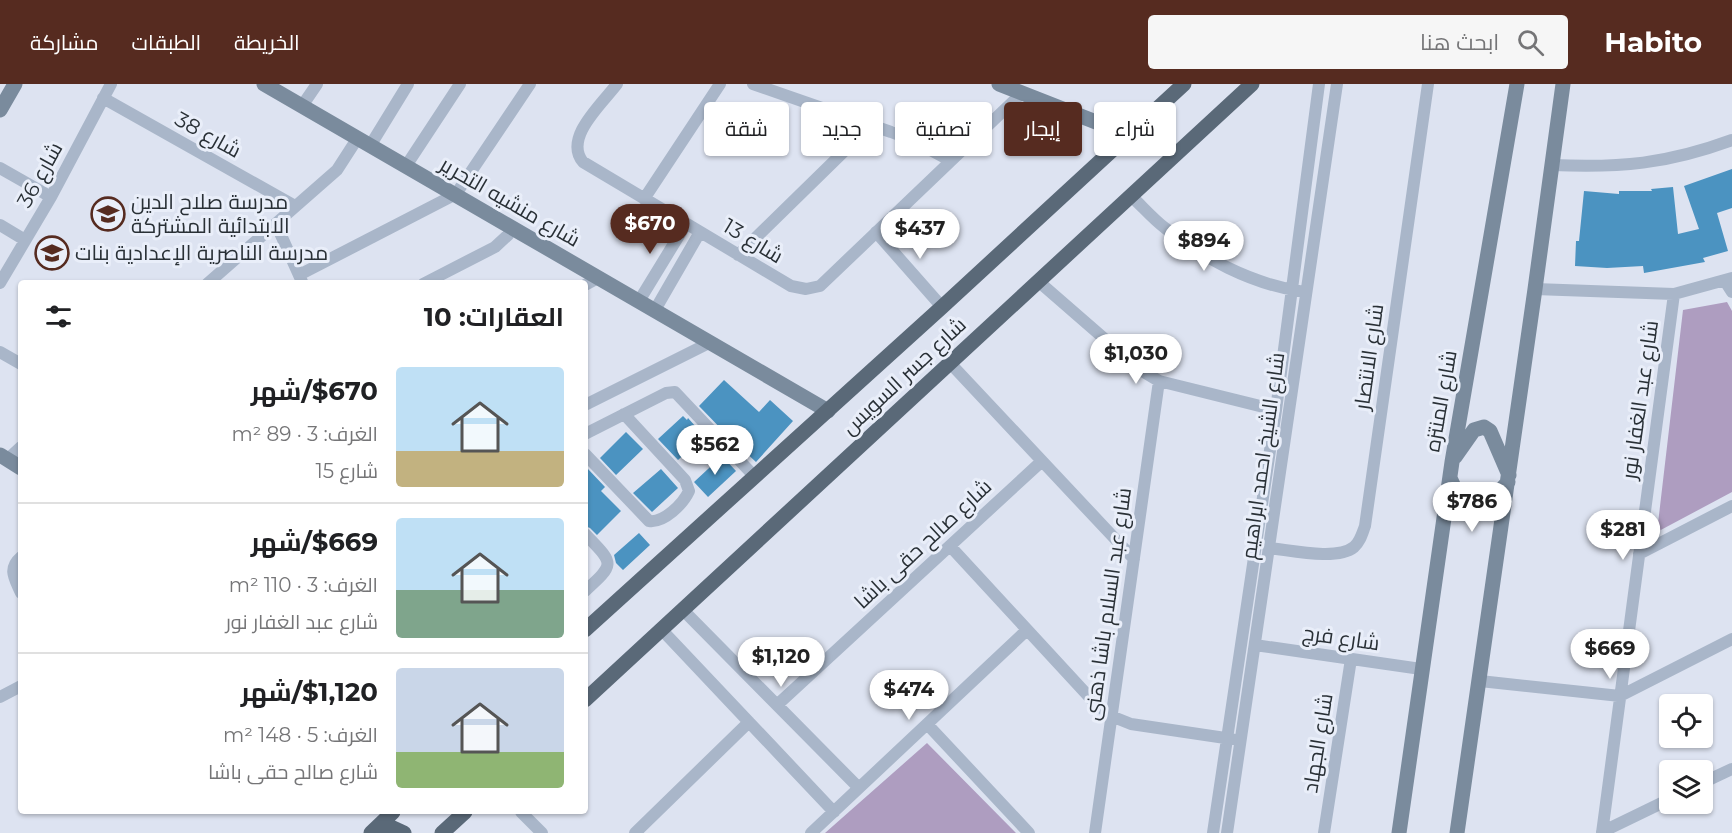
<!DOCTYPE html>
<html lang="ar">
<meta charset="utf-8">
<style>
body{margin:0;font-family:Montserrat,Cairo,sans-serif;background:#f6f6f6;color:#202124;direction:rtl;height:100vh;display:flex;flex-direction:column;font-size:22px;white-space:nowrap}
*{box-sizing:border-box;margin:0}
p{font-size:20px;color:#757577}
.icon{flex:none;width:33px;height:33px;fill:none;stroke:currentColor;stroke-width:2;stroke-linecap:round;stroke-linejoin:round}
.map{position:relative;flex:1;overflow:hidden;direction:ltr}
.side{position:absolute;left:18px;top:196px;width:570px;height:534px;display:flex;flex-direction:column;background:#fff;border-radius:6px;box-shadow:0 2px 4px #0004;direction:rtl}
.side>*{flex:none}
.top-card{position:absolute;left:606px;top:18px;width:570px;height:54px;direction:rtl;display:flex;gap:12px}
.fabs{position:absolute;left:1659px;top:610px;display:grid;gap:12px}
.fabs a{display:grid;place-items:center;width:54px;height:54px;border-radius:6px;background:#fff;box-shadow:0 2px 4px #0004;font-size:30px}
.price{position:absolute;translate:-50% -51px;padding:0 14px;border-radius:21px;background:#fff;color:#222;font-size:20px;line-height:39px;filter:drop-shadow(0 2px 3px #0008)}
.price::after{content:'';position:absolute;left:50%;top:36px;width:18px;height:14px;margin-left:-9px;background:inherit;clip-path:polygon(0 0,100% 0,50% 100%)}
.price.selected{background:#562b20;color:#fff}
ul{padding:0;list-style:none}
li{display:flex;align-items:center;gap:18px;height:150px;padding:0 24px}
li+li{border-top:2px solid #e0e0e0}
li span{display:grid;place-items:center;flex:none;width:168px;height:120px;border-radius:6px;color:#555}
li>.icon{margin-inline-start:auto}
span .icon{width:72px;height:72px;fill:#fffc;stroke-width:1}
li b{font-size:26px}
h2{display:flex;justify-content:space-between;align-items:center;height:72px;padding:0 24px;font-size:26px}
.tag{padding:0 21px;border-radius:6px;background:#fff;box-shadow:0 2px 4px #0004;font-size:21px;line-height:54px}
.tag.selected{background:#562b20;color:#fff}
header{display:flex;align-items:center;gap:36px;box-sizing:border-box;height:84px;padding:0 30px;background:#562b20;color:#fff}
header strong{font-size:28px}
nav{display:flex;gap:33px;margin-inline-start:auto;font-size:21px}
.search{width:420px;height:54px;background:#f6f6f6;display:flex;align-items:center;gap:15px;box-sizing:border-box;padding:0 21px;border-radius:6px;color:#757577;font-size:22px}
.map>svg:first-child{display:block}
.green{fill:#ae9dc0}
.building{fill:#4b93c1}
.lines{fill:none;stroke-linecap:round;stroke-linejoin:round}
.street{stroke:#a9b6c9;stroke-width:12}
.secondary{stroke:#7a8b9d;stroke-width:15}
.primary{stroke:#5a6978;stroke-width:15}
.labels{text-anchor:middle;stroke-width:6;stroke-linejoin:round;paint-order:stroke}
.street-label{font-size:21px;fill:#293036;stroke:#e9eef9}
.poi-label{font-size:21px;fill:#293036;stroke:#e9eef9;text-anchor:start}
</style>
<header>
<strong>Habito</strong>
<div class="search"><svg class="icon" aria-label="search" viewBox="0 0 24 24"><circle cx="10" cy="10" r="6"/><path d="M15 15l6 6"/></svg>ابحث هنا</div>
<nav><a>الخريطة</a><a>الطبقات</a><a>مشاركة</a></nav>
</header>
<div class="map">
<svg width="1732" height="749" viewBox="0 0 1732 749">
<rect width="100%" height="100%" fill="#dde3f1"/>
<path class="green" d="M 1727,218 L 1732,227 L 1732,408 L 1657,448 L 1683,226 Z
M 927,659 L 1016,749 L 825,749 Z"/>
<path class="building" d="M 1732,85 L 1732,124 L 1717,129 L 1728,167 L 1703,174 L 1705,178 L 1644,189 L 1643,182 L 1607,184 L 1575,182 L 1576,157 L 1579,157 L 1584,107 L 1619,110 L 1619,107 L 1652,107 L 1651,105 L 1673,103 L 1678,150 L 1699,145 L 1684,102 Z
M 724,296 L 759,328 L 770,316 L 793,337 L 756,378 L 728,352 L 699,322 Z
M 683,332 L 687,336 L 688,334 L 704,352 L 678,376 L 658,355 Z
M 626,348 L 643,365 L 616,391 L 600,374 Z
M 722,372 L 736,387 L 708,413 L 694,398 Z
M 588,385 L 605,403 L 601,407 L 621,427 L 597,451 L 590,444 L 585,442 L 585,389 Z
M 661,385 L 678,404 L 652,428 L 633,409 Z
M 639,449 L 650,461 L 623,486 L 616,479 L 614,471 Z"/>
<g class="lines">
<path class="street" d="M 617,0 C 602,20 563,54 583,78 L 791,202 L 806,205 L 820,202 L 1022,9
M 753,0 L 891,48 L 912,56 L 951,77
M 103,14 L 295,122
M 302,22 L 317,0
M 370,62 L 408,0
M 1552,81 C 1620,84 1667,80 1732,56
M 406,82 L 460,0
M 0,84 L 51,113
M 1131,112 C 1142,122 1153,135 1165,144 C 1203,174 1250,199 1299,207
M 644,115 L 720,0
M 276,140 L 303,200
M 0,141 L 25,156
M 876,148 L 942,223
M 738,171 L 870,42
M 299,191 L 456,110 L 530,0
M 1038,197 L 1130,277 L 1144,288 L 1159,297 L 1276,326
M 1725,197 L 1732,208
M 0,199 L 51,113 L 111,0
M 207,200 L 337,86 L 357,55
M 423,200 L 495,163 L 508,151 L 512,143
M 585,201 L 598,194
M 1535,205 L 1674,210 L 1732,194
M 639,217 L 686,140
M 655,226 L 700,148
M 0,268 L 21,280
M 950,279 L 1134,475
M 585,321 L 711,258
M 585,350 L 666,309 L 675,308 L 755,393
M 585,370 L 649,437 C 664,439 683,420 689,407 L 685,396 L 624,330
M 7,376 L 21,363
M 585,450 C 614,480 616,479 585,507
M 950,462 L 1092,616 L 1111,632 L 1131,640 L 1232,655
M 1269,464 C 1290,466 1337,477 1354,463 C 1360,458 1362,450 1365,442 L 1428,0
M 1639,470 L 1732,422
M 21,473 C 7,485 15,495 21,509
M 683,526 L 859,704
M 661,545 L 834,728
M 1255,561 L 1421,585
M 1480,597 L 1620,612 L 1732,555
M 0,613 L 21,602
M 777,621 L 1042,377
M 927,640 L 1029,749
M 1702,699 L 1732,685
M 521,728 L 542,749
M 1602,748 L 1670,715
M 635,749 L 749,638
M 811,749 L 1027,546
M 1095,749 L 1159,297
M 1213,749 L 1276,326 L 1319,0
M 1227,749 L 1337,0
M 1324,749 L 1351,575
M 1602,749 L 1674,210"/>
<path class="secondary" d="M 264,0 L 828,327
M 999,0 L 1129,51
M 0,26 L 15,0
M 0,371 L 21,384
M 1455,373 L 1474,346 L 1484,343 L 1490,347 L 1509,391
M 1450,394 L 1465,427 L 1471,432 L 1481,428 L 1508,398
M 1399,749 L 1452,378 L 1517,0
M 1457,749 L 1535,205 L 1563,0"/>
<path class="primary" d="M 585,546 L 942,223 L 1184,0
M 585,616 L 1252,0
M 375,745 L 391,743 L 404,749
M 371,749 L 393,728
M 442,749 L 465,728"/>
</g>
<defs>
<symbol id="school-ring" viewBox="-11 -11 22 22"><circle r="9.5" fill="#e9eef9" stroke="#562b20" stroke-width="1.5"/><path d="M0-5L7-2L0 1L-7-2ZM-4 1L0 2.5L4 1V4Q0 6-4 4Z" fill="#562b20"/></symbol>
</defs>
<g fill-rule="evenodd">
<use href="#school-ring" x="89" y="111" width="38" height="38"/>
<use href="#school-ring" x="33" y="150" width="38" height="38"/>
</g>
<g class="labels">
<g class="street-label">
<text transform="translate(208 51) rotate(29)" y="7">شارع 38</text>
<text transform="translate(40 91) rotate(-61)" y="7">شارع 36</text>
<text transform="translate(510 118) rotate(30)" y="7">شارع منشيه التحرير</text>
<text transform="translate(753 157) rotate(31)" y="7">شارع 13</text>
<text transform="translate(1369 273) rotate(-82)" y="7">شارع الانتصار</text>
<text transform="translate(904 292) rotate(-43)" y="7">شارع جسر السويس</text>
<text transform="translate(1640 316) rotate(-82)" y="7">شارع عبد الغفار نور</text>
<text transform="translate(1441 317) rotate(-80)" y="7">شارع المنتزه</text>
<text transform="translate(1263 372) rotate(-82)" y="7">شارع الشيخ احمد ابراهيم</text>
<text transform="translate(923 460) rotate(-43)" y="7">شارع صالح حقى باشا</text>
<text transform="translate(1108 520) rotate(-82)" y="7">شارع عبد السلام باشا ذهنى</text>
<text transform="translate(1341 554) rotate(8)" y="7">شارع فرج</text>
<text transform="translate(1318 659) rotate(-81)" y="7">شارع الجهاد</text>
</g>
<g class="poi-label">
<text x="131" y="125">مدرسة صلاح الدين<tspan x="131" dy="24">الابتدائية المشتركة</tspan></text>
<text x="75" y="176">مدرسة الناصرية الإعدادية بنات</text>
</g>
</g>
</svg>
<div class="fabs">
<a><svg class="icon" aria-label="locate" viewBox="0 0 24 24"><circle cx="12" cy="12" r="6"/><path d="M12 2v4M12 18v4M2 12h4M18 12h4"/></svg></a>
<a><svg class="icon" aria-label="layers" viewBox="0 0 24 24"><path d="M12 4l9 5-9 5-9-5zM3 14l9 5 9-5"/></svg></a>
</div>
<b class="price selected" style="left:650px;top:171px">$670</b>
<b class="price" style="left:920px;top:176px">$437</b>
<b class="price" style="left:1204px;top:188px">$894</b>
<b class="price" style="left:1136px;top:301px">$1,030</b>
<b class="price" style="left:715px;top:392px">$562</b>
<b class="price" style="left:1472px;top:449px">$786</b>
<b class="price" style="left:1623px;top:477px">$281</b>
<b class="price" style="left:1610px;top:596px">$669</b>
<b class="price" style="left:781px;top:604px">$1,120</b>
<b class="price" style="left:909px;top:637px">$474</b>
<div class="top-card">
<a class="tag">شراء</a>
<a class="tag selected">إيجار</a>
<a class="tag">تصفية</a>
<a class="tag">جديد</a>
<a class="tag">شقة</a>
</div>
<section class="side">
<h2>العقارات: 10<svg class="icon" aria-label="filters" viewBox="0 0 24 24"><path d="M4 7h16M4 17h16"/><circle cx="9" cy="7" r="2"/><circle cx="15" cy="17" r="2"/></svg></h2>
<ul>
<li><span style="background:linear-gradient(#bfe0f5 70%,#c2b280 0)"><svg class="icon" aria-label="home" viewBox="0 0 24 24"><path d="M3 11l9-7 9 7M6 9v11h12V9"/></svg></span><div><b>$670/شهر</b><p>الغرف: 3 · 89 m²</p><p>شارع 15</p></div></li>
<li><span style="background:linear-gradient(#bfe0f5 60%,#7fa58c 0)"><svg class="icon" aria-label="home" viewBox="0 0 24 24"><path d="M3 11l9-7 9 7M6 9v11h12V9"/></svg></span><div><b>$669/شهر</b><p>الغرف: 3 · 110 m²</p><p>شارع عبد الغفار نور</p></div></li>
<li><span style="background:linear-gradient(#c9d6e8 70%,#8fb573 0)"><svg class="icon" aria-label="home" viewBox="0 0 24 24"><path d="M3 11l9-7 9 7M6 9v11h12V9"/></svg></span><div><b>$1,120/شهر</b><p>الغرف: 5 · 148 m²</p><p>شارع صالح حقى باشا</p></div></li>
</ul>
</section>
</div>
